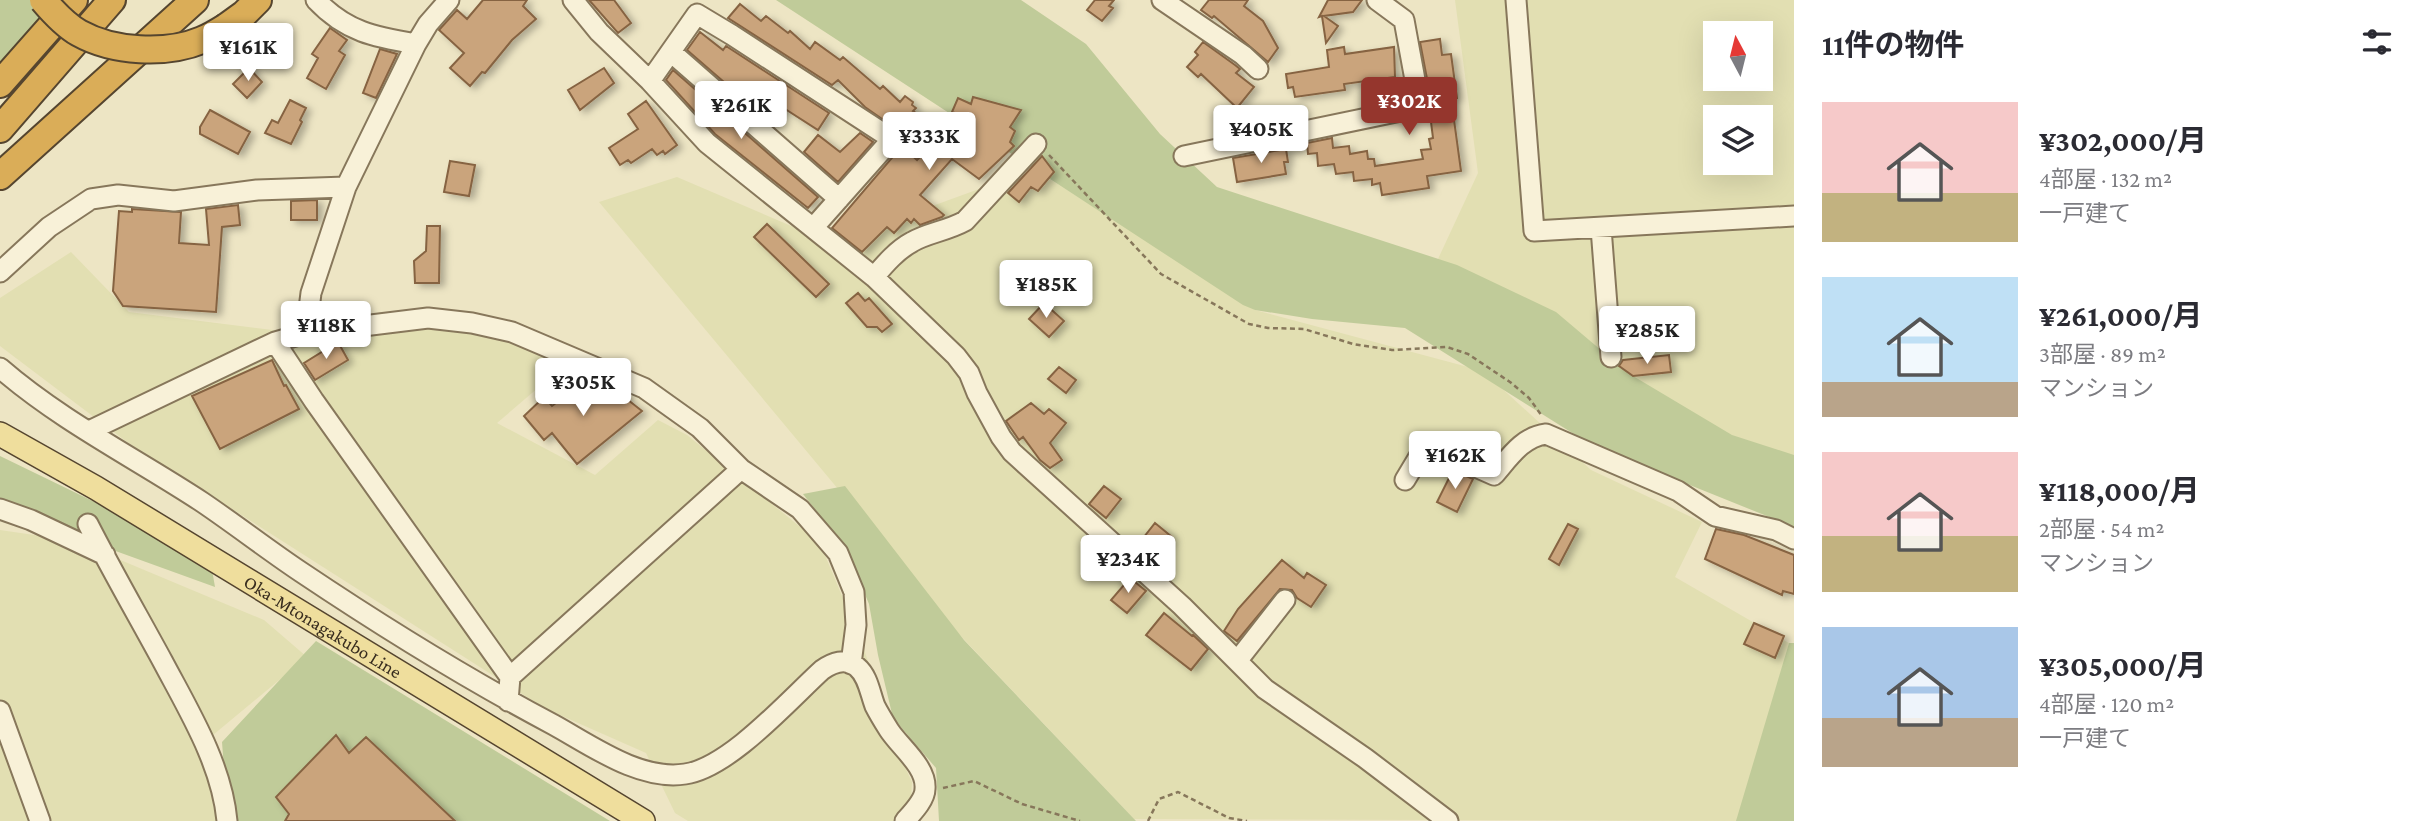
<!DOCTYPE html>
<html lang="ja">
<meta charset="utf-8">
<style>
body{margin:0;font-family:"Crimson Pro","Noto Sans JP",serif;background:#f7f7f7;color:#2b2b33;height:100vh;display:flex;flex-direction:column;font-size:26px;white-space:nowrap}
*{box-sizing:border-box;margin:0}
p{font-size:23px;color:#7c7c81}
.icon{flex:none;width:38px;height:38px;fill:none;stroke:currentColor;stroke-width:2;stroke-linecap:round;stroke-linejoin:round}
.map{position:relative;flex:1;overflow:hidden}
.sheet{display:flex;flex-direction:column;background:#fff;width:630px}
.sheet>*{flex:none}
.needle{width:46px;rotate:353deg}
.buttons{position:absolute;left:1703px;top:21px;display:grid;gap:14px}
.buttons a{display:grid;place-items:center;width:70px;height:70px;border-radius:0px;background:#fff;box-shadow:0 7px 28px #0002;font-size:35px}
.price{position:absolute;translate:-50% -60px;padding:0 16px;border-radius:7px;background:#fff;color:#222;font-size:23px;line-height:46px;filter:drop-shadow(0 2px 4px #0008)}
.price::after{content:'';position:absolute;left:50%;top:42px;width:21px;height:16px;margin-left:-10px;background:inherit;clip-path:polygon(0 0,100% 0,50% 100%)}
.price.on{background:#95362d;color:#fff}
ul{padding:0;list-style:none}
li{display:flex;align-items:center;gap:21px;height:175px;padding:0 28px}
li span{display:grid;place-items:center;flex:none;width:196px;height:140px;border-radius:0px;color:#555}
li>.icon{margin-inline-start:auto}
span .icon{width:84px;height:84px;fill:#fffc;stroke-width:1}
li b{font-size:30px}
h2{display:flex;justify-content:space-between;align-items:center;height:84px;padding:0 28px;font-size:30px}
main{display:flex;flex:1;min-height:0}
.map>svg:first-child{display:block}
.farmland{fill:#e2dfb2;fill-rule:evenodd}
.green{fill:#c0cb99}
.building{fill:#caa47b;stroke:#866342;stroke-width:2;filter:url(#shadow)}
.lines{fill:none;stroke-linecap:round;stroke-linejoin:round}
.minor-casing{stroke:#87775b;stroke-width:23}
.major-casing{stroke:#55452f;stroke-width:26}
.highway-casing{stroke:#55452f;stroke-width:30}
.path{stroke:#87775b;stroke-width:2.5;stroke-dasharray:5 3.5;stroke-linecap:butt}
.minor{stroke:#f8f1d8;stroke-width:19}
.major{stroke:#efde9d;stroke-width:23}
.highway{stroke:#daad58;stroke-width:26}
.highway-bridge-casing{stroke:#55452f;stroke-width:30;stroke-linecap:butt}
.highway-bridge{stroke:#daad58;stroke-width:26}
.labels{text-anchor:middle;stroke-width:7;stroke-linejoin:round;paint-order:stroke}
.street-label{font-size:19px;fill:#382d1f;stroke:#f5eed4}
</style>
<main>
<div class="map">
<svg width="1794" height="821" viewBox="0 0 1794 821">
<defs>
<filter id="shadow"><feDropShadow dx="5" dy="3" stdDeviation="3.5" flood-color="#0004"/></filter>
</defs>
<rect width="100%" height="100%" fill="#ede5c4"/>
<path class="farmland" d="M 1455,0 L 1794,0 L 1794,458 L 1713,429 L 1438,259 L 1478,173 ZM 1715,33 L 1760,33 L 1760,79 L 1715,79 ZM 1715,117 L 1760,117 L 1760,163 L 1715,163 Z
M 1034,169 L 1255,310 L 1483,371 L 1591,470 L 1702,522 L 1675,577 L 1789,643 L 1741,821 L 1134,819 L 958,633 L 599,202 L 677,177 L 831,243 Z
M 71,252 L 129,312 L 281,331 L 294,347 L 432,326 L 491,334 L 566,364 L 497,423 L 595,475 L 658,420 L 687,435 L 820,543 L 862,644 L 904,765 L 912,782 L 911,800 L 893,821 L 688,821 L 675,813 L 646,753 L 544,708 L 127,442 L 0,346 L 0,298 Z
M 0,530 L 75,541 L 264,620 L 307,657 L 213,735 L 231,821 L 0,821 Z"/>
<path class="green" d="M 0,0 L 36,0 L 45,18 L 0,75 Z
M 776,0 L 1021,0 L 1086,44 L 1160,134 L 1217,187 L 1457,265 L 1556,312 L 1628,373 L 1732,435 L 1794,455 L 1794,527 L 1593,446 L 1405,328 L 1312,319 L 1255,310 L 1243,305 Z
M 0,456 L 210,558 L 215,587 L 99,545 L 0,504 Z
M 845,486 L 964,640 L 1136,821 L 939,821 L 936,768 L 893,718 L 878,655 L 869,604 L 846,549 L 803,494 Z
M 316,641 L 610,821 L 228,821 L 222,742 Z
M 1789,643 L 1794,643 L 1794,821 L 1736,821 Z"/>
<path class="building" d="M 483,0 L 527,0 L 523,6 L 536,19 L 512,40 L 485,73 L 482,72 L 470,86 L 450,68 L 464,53 L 439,30 L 457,10 L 467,19 Z
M 589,0 L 614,0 L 631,23 L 618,33 Z
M 1095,0 L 1114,0 L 1109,6 L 1113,8 L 1102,21 L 1087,10 Z
M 1209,0 L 1248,0 L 1244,6 L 1263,21 L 1278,48 L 1268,62 L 1214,16 L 1212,18 L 1201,10 Z
M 1328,0 L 1362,0 L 1353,12 L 1324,16 L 1338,26 L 1326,43 L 1322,16 L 1319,17 Z
M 740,4 L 761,21 L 766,16 L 788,33 L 790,31 L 810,49 L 815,42 L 840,60 L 843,57 L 880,89 L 883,86 L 900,102 L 905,96 L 913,102 L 912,105 L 916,108 L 913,111 L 916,113 L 902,133 L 865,107 L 838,80 L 832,85 L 728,18 Z
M 330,28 L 347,40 L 339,51 L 345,55 L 326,89 L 307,78 L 318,58 L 312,54 Z
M 700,32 L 723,50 L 726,46 L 829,113 L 818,130 L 782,107 L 769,121 L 687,50 Z
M 1440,39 L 1442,55 L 1451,54 L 1457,98 L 1451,98 L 1461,171 L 1427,176 L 1429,188 L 1382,195 L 1380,183 L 1372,185 L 1372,179 L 1354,181 L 1353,172 L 1336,174 L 1334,164 L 1318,166 L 1317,153 L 1308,154 L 1307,143 L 1332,138 L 1333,148 L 1349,146 L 1350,154 L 1367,151 L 1368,159 L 1374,159 L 1375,166 L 1423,159 L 1421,150 L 1431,149 L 1429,139 L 1433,138 L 1430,114 L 1432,105 L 1420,42 Z
M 1203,42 L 1235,65 L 1240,69 L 1236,73 L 1254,87 L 1237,108 L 1201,74 L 1198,77 L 1187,67 L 1198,55 L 1195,52 Z
M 1344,47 L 1345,54 L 1394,47 L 1395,77 L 1344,84 L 1345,90 L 1295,97 L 1293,87 L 1288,88 L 1286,74 L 1329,67 L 1327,50 Z
M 380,49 L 397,54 L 376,98 L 363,93 Z
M 249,68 L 262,82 L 247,98 L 233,84 Z
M 604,68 L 614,83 L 580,110 L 568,90 Z
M 673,70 L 818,197 L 808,208 L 715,134 L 666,80 Z
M 973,97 L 1021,110 L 1010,127 L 1015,131 L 1010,142 L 1014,146 L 979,179 L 952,159 L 920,195 L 944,215 L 942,217 L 920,225 L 914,219 L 911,223 L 907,219 L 894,233 L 887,227 L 862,252 L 832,228 L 902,146 L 917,160 L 960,115 L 952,112 L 958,98 L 971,104 Z
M 290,100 L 306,108 L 300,120 L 302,122 L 291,144 L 265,133 L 272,120 L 278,123 Z
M 646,101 L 677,145 L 665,154 L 663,151 L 657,155 L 652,149 L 631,163 L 628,160 L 620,165 L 609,148 L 638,129 L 628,114 Z
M 210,110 L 250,132 L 238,154 L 200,134 L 200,127 Z
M 860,133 L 873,142 L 838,182 L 804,152 L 818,135 L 840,152 Z
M 1286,149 L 1288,162 L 1284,162 L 1286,174 L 1237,182 L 1233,158 Z
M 1042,156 L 1054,172 L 1038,191 L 1031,187 L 1019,202 L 1008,193 Z
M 450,161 L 475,165 L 469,196 L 444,192 Z
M 317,200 L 317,220 L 291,220 L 291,201 Z
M 238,205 L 240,225 L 222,227 L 216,312 L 123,306 L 113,291 L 119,211 L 132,212 L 132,209 L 181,212 L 179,243 L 209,245 L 206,209 Z
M 767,224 L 829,284 L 816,297 L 754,237 Z
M 427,226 L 440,226 L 439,283 L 415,283 L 414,261 L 426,251 Z
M 858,293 L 865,301 L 869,298 L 892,324 L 882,332 L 877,327 L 867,327 L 846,303 Z
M 1044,303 L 1064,321 L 1049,337 L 1029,319 Z
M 338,342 L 348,360 L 315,380 L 304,363 Z
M 1669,355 L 1671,372 L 1633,376 L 1619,366 L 1623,360 Z
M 272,360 L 284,386 L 286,385 L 299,409 L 220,449 L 192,396 Z
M 1059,367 L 1076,380 L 1066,393 L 1048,379 Z
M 589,378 L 613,388 L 642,411 L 577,464 L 552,433 L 544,440 L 524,416 L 544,397 L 552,406 Z
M 1031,403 L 1044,414 L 1049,409 L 1066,423 L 1050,443 L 1062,460 L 1050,468 L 1040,460 L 1023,437 L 1019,440 L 1006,421 Z
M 1453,470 L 1473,479 L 1457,512 L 1437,502 Z
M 1104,486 L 1121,499 L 1106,518 L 1089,504 Z
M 1155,523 L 1172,537 L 1157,556 L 1140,542 Z
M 1568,524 L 1578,529 L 1559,565 L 1549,559 Z
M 1716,529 L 1744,535 L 1794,555 L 1794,594 L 1783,591 L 1782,595 L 1705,559 Z
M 1282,560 L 1304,578 L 1307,573 L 1326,585 L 1311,607 L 1297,598 L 1292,590 L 1280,589 L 1237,641 L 1224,631 L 1238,609 Z
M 1130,578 L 1146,591 L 1127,613 L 1111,600 Z
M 1164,613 L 1192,636 L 1193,635 L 1208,649 L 1191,670 L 1146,635 Z
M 1754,623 L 1784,636 L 1775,658 L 1744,644 Z
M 336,735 L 349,753 L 366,737 L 455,821 L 285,821 L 289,814 L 276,797 Z"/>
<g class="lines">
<defs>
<path id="minor" d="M 316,0 C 346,32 375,37 416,44
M 573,0 L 599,32 L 650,81 L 707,143 L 874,277 L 956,356 L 969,373 L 977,393 L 1001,437 L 1012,452 L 1182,606 L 1265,689 L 1365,758 L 1448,821
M 1162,0 L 1243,55 L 1258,69
M 1516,0 L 1534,231 L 1794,216
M 671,52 L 839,199
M 650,81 L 697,14 L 732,35 L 892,139 L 813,228
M 1184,156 L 1420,107 L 1404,20 L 1377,0
M 1601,228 L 1611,357
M 0,272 L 49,227 L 91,199 L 118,195 L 174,201 L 257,190 L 346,187
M 874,277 C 885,264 897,250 912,242 C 927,233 947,231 965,221 L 1036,144
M 306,333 L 311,293 L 346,187 L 416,44 L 428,24 L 449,0
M 275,342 L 314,401 L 510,677 L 508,701
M 0,368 C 61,421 135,458 202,502 C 236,525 268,550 301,572 C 383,627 467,679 554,725 C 592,746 640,781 685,774 C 729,768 789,700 822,670 C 832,663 846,657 857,667 C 868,676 870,693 875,706 C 879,714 884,722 889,730 C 900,747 927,767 925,789 C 925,800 912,813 905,821
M 89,431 L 275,342 L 306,333 L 428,318 L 472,323 L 512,332 L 644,388 L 700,428 L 741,469 L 800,509 L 838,553 L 854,592 L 856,625 L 851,664
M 1405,480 L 1426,445 L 1494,475 C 1509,458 1522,437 1546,434 L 1678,491 L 1715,516 L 1776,530 L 1794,539
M 0,509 L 31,520 L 105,555
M 88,524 C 112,571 138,616 163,662 C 189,711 222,765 227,821
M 1238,660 L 1285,600
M 510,677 L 741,469
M 0,711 L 40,821"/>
<g id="major">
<path id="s1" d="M 0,434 L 96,488 L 643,821"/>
</g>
<path id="highway" d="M 226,27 L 244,14 L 258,0
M 0,84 L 74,0
M 0,129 L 112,0
M 0,176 L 195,0"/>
</defs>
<use href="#minor" class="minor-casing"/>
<use href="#major" class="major-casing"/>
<use href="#highway" class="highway-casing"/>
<path class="path" d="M 1049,155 L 1161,274 L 1249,324 L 1268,328 L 1304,329 L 1353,344 L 1392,350 L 1447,347 L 1468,354 L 1510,382 L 1529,398 L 1542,416
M 943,788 L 974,781 L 1022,804 L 1080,821
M 1148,821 L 1159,799 L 1178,792 L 1229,818 L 1247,821"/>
<use href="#minor" class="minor"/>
<use href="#major" class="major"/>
<use href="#highway" class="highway"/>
<defs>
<path id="highway-bridge" d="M 43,0 C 54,13 65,25 79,33 C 113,52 166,55 202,40 C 210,37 218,32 226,27"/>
</defs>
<use href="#highway-bridge" class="highway-bridge-casing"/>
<use href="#highway-bridge" class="highway-bridge"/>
</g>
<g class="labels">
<g class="street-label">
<text dy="7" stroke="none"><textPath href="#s1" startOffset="376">Oka-Mtonagakubo Line</textPath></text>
</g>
</g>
</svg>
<div class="buttons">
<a><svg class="needle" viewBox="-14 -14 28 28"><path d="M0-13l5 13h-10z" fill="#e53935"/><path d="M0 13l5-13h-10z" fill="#7c7c81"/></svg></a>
<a><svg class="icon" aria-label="layers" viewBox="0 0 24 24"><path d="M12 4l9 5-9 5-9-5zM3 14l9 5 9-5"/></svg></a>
</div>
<b class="price" style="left:248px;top:83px">¥161K</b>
<b class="price on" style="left:1409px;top:137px">¥302K</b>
<b class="price" style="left:741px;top:141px">¥261K</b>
<b class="price" style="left:1261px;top:165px">¥405K</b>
<b class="price" style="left:929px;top:172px">¥333K</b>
<b class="price" style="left:1046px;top:320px">¥185K</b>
<b class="price" style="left:326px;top:361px">¥118K</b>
<b class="price" style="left:1647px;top:366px">¥285K</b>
<b class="price" style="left:583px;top:418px">¥305K</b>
<b class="price" style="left:1455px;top:491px">¥162K</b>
<b class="price" style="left:1128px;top:595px">¥234K</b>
</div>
<section class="sheet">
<h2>11件の物件<svg class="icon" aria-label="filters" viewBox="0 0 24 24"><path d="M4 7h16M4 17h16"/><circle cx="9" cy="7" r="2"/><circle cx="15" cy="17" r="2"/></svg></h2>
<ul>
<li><span style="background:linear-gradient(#f6c9c9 65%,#c2b280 0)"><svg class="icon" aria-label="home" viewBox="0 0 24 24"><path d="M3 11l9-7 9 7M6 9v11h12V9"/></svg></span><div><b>¥302,000/月</b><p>4部屋 · 132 m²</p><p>一戸建て</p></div></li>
<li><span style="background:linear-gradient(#bfe0f5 75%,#b9a48a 0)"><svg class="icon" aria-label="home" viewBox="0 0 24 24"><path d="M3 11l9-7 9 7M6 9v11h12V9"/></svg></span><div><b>¥261,000/月</b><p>3部屋 · 89 m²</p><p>マンション</p></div></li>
<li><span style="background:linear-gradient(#f6c9c9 60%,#c2b280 0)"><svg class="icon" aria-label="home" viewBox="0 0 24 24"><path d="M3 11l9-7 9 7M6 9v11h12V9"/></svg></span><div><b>¥118,000/月</b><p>2部屋 · 54 m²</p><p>マンション</p></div></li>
<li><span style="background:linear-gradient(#a9c7e8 65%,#b9a48a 0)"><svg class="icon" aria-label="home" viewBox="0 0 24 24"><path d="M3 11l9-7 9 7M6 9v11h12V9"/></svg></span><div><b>¥305,000/月</b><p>4部屋 · 120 m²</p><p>一戸建て</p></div></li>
</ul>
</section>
</main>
